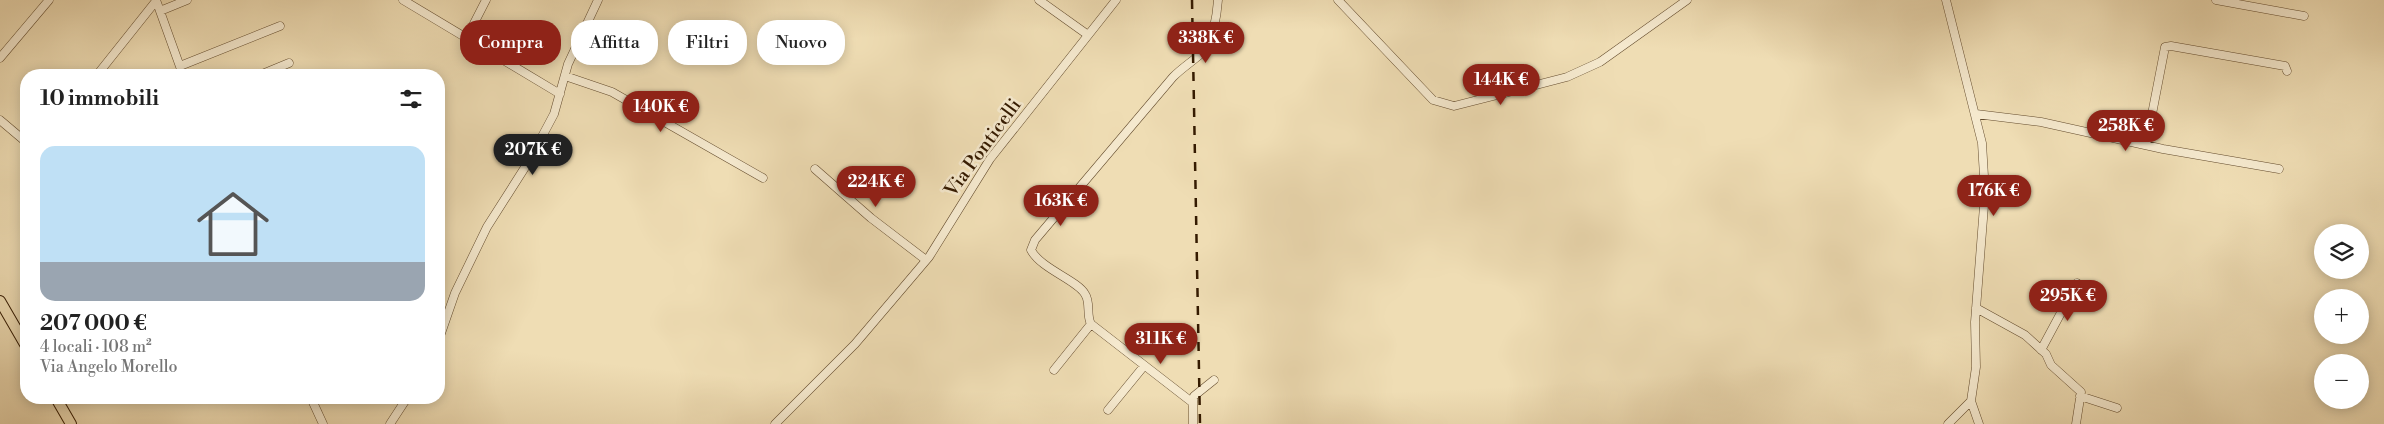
<!DOCTYPE html>
<html lang="it">
<meta charset="utf-8">
<style>
body{margin:0;font-family:"Libre Bodoni",serif;background:#f6f6f6;color:#222;height:100vh;display:flex;flex-direction:column;font-size:19px;white-space:nowrap}
*{box-sizing:border-box;margin:0}
p{font-size:16px;color:#767676}
.icon{flex:none;width:28px;height:28px;fill:none;stroke:currentColor;stroke-width:2;stroke-linecap:round;stroke-linejoin:round}
.map{position:relative;flex:1;overflow:hidden}
.side{position:absolute;left:20px;top:69px;width:425px;height:335px;display:flex;flex-direction:column;background:#fff;border-radius:20px;box-shadow:0 2px 12px #0003}
.side>*{flex:none}
.banner{position:absolute;left:460px;top:20px;width:475px;height:45px;display:flex;gap:10px}
.tools{position:absolute;left:2314px;top:224px;display:grid;gap:10px}
.tools a{display:grid;place-items:center;width:55px;height:55px;border-radius:50%;background:#fff;box-shadow:0 2px 12px #0003;font-size:25px}
.price{position:absolute;translate:-50% -42px;padding:0 11px;border-radius:18px;background:#8f2418;color:#fff;font-size:16px;line-height:32px;filter:drop-shadow(0 1px 2px #0008)}
.price::after{content:'';position:absolute;left:50%;top:30px;width:15px;height:11px;margin-left:-8px;background:inherit;clip-path:polygon(0 0,100% 0,50% 100%)}
.price.current{background:#222;color:#fff}
ul{padding:0;list-style:none}
li{display:grid;align-content:center;gap:10px;height:265px;padding:0 20px}
li span{display:grid;place-items:center;height:155px;border-radius:15px;color:#555}
li>.icon{margin-inline-start:auto}
span .icon{width:90px;height:90px;fill:#fffc;stroke-width:1}
li b{font-size:21px}
h2{display:flex;justify-content:space-between;align-items:center;height:60px;padding:0 20px;font-size:21px}
.tag{padding:0 18px;border-radius:20px;background:#fff;box-shadow:0 2px 12px #0003;font-size:18px;line-height:45px}
.tag.current{background:#8f2418;color:#fff}
.map>svg:first-child{display:block}
.lines{fill:none;stroke-linecap:round;stroke-linejoin:round}
.minor-casing{stroke:#634b2d;stroke-width:9}
.major-casing{stroke:#341a00;stroke-width:12}
.minor{stroke:#f5e9ce;stroke-width:8}
.major{stroke:#efddb4;stroke-width:10}
.rail{stroke:#341a00;stroke-width:2.5;stroke-dasharray:9 9;stroke-linecap:butt}
.labels{text-anchor:middle;stroke-width:5;stroke-linejoin:round;paint-order:stroke}
.street-label{font-size:19px;fill:#341a00;stroke:#f5e9ce}
</style>
<div class="map">
<svg width="2384" height="424" viewBox="0 0 2384 424">
<rect width="100%" height="100%" fill="#efddb4"/>
<filter id="stains"><feTurbulence type="fractalNoise" baseFrequency=".004" numOctaves="4"/><feColorMatrix values="0 0 0 0 .2 0 0 0 0 .09 0 0 0 0 .02 0 0 0 .5 -.17"/></filter>
<radialGradient id="worn" r=".72"><stop offset=".6" stop-color="#630" stop-opacity="0"/><stop offset="1" stop-color="#630" stop-opacity=".3"/></radialGradient>
<g class="lines">
<defs>
<path id="minor" d="M 156,0 L 183,75
M 403,0 L 560,94
M 1039,0 L 1088,35
M 1338,0 L 1433,100 L 1454,106 L 1567,77 L 1600,62 L 1687,0
M 1946,0 L 1982,143 L 1985,193 L 1975,322 L 1976,367 L 1971,401 L 1948,424
M 2216,0 L 2304,16
M 160,11 L 187,0
M 466,39 L 486,0
M 0,58 L 49,0
M 180,66 L 280,26
M 97,75 L 156,1
M 260,75 L 289,63
M 565,76 L 612,92 L 763,178
M 1976,114 L 2041,122 L 2163,149 L 2279,169
M 0,120 L 26,142
M 2146,145 L 2165,47 L 2171,46 L 2285,66 L 2287,71
M 815,169 L 871,218 L 926,260
M 1976,308 L 2025,335 L 2046,354 L 2051,365 L 2081,392 L 2076,424
M 439,339 L 455,293 L 487,227 L 529,161 L 554,114 L 568,64 L 598,0
M 2041,350 L 2077,283
M 1054,370 L 1091,324
M 2080,396 L 2117,408
M 311,398 L 323,424
M 1971,401 L 1979,424
M 1193,403 L 1194,396 L 1214,380
M 1108,410 L 1144,366
M 390,424 L 407,398
M 775,424 L 855,344 L 929,257 L 990,159 L 1116,0
M 1193,424 L 1193,403 L 1091,324 C 1086,315 1091,303 1085,294 C 1077,280 1041,269 1031,250 L 1035,240 L 1173,77 C 1182,68 1193,61 1203,52 C 1213,42 1217,14 1218,0"/>
<path id="major" d="M 0,301 L 26,346
M 56,398 L 71,424"/>
</defs>
<use href="#minor" class="minor-casing"/>
<use href="#major" class="major-casing"/>
<use href="#minor" class="minor"/>
<use href="#major" class="major"/>
<path class="rail" d="M 1192,0 L 1200,424"/>
</g>
<g class="labels">
<g class="street-label">
<text transform="translate(982 147) rotate(-54)" y="7">Via Ponticelli</text>
</g>
</g>
<rect width="100%" height="100%" filter="url(#stains)"/>
<rect width="100%" height="100%" fill="url(#worn)"/>
</svg>
<div class="tools">
<a><svg class="icon" aria-label="layers" viewBox="0 0 24 24"><path d="M12 4l9 5-9 5-9-5zM3 14l9 5 9-5"/></svg></a>
<a>+</a>
<a>−</a>
</div>
<b class="price" style="left:1206px;top:64px">338K €</b>
<b class="price" style="left:1501px;top:106px">144K €</b>
<b class="price" style="left:661px;top:133px">140K €</b>
<b class="price" style="left:2126px;top:152px">258K €</b>
<b class="price current" style="left:533px;top:176px">207K €</b>
<b class="price" style="left:876px;top:208px">224K €</b>
<b class="price" style="left:1994px;top:217px">176K €</b>
<b class="price" style="left:1061px;top:227px">163K €</b>
<b class="price" style="left:2068px;top:322px">295K €</b>
<b class="price" style="left:1161px;top:365px">311K €</b>
<div class="banner">
<a class="tag current">Compra</a>
<a class="tag">Affitta</a>
<a class="tag">Filtri</a>
<a class="tag">Nuovo</a>
</div>
<section class="side">
<h2>10 immobili<svg class="icon" aria-label="filters" viewBox="0 0 24 24"><path d="M4 7h16M4 17h16"/><circle cx="9" cy="7" r="2"/><circle cx="15" cy="17" r="2"/></svg></h2>
<ul>
<li><span style="background:linear-gradient(#bfe0f5 75%,#9aa5b1 0)"><svg class="icon" aria-label="home" viewBox="0 0 24 24"><path d="M3 11l9-7 9 7M6 9v11h12V9"/></svg></span><div><b>207 000 €</b><p>4 locali · 108 m²</p><p>Via Angelo Morello</p></div></li>
</ul>
</section>
</div>
